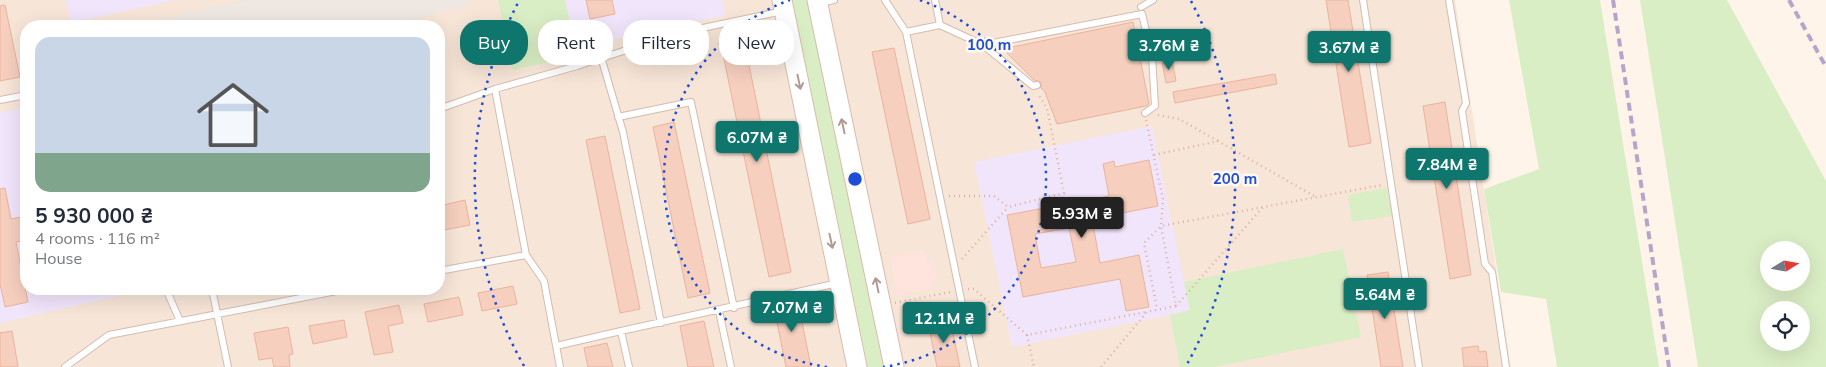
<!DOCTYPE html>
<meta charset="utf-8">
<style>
body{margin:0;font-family:Mulish,sans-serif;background:#f6f6f7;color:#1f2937;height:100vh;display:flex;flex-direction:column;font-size:19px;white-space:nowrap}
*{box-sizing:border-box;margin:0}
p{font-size:16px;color:#747a83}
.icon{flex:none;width:28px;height:28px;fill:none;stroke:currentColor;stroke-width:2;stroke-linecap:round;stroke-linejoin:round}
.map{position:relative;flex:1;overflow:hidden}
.details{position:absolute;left:20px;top:20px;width:425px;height:275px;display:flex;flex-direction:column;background:#fff;border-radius:20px;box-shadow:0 5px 20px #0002}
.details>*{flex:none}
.banner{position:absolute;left:460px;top:20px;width:475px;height:45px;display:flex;gap:10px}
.needle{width:32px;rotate:79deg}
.buttons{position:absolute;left:1760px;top:241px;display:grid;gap:10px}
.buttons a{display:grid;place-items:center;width:50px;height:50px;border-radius:50%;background:#fff;box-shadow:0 5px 20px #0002;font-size:25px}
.price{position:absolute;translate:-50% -42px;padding:0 11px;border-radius:5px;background:#0f766e;color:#fff;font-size:16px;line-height:32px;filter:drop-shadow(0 1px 2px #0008)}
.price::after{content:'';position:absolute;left:50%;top:30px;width:15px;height:11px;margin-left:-8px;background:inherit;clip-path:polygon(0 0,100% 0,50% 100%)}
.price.active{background:#222;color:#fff}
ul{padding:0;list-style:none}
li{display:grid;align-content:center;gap:10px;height:265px;padding:0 15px}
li+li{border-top:1px solid #e0e1e3}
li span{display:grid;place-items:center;height:155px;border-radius:15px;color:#555}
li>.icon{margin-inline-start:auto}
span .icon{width:90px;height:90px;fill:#fffc;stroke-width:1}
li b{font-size:21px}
.chip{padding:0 18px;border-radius:20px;background:#fff;box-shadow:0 5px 20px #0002;font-size:18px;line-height:45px}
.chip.active{background:#0f766e;color:#fff}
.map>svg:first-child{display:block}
.residential{fill:#f7e5d7;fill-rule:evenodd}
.commercial{fill:#ffe3dc}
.industrial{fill:#efe7e2}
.education{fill:#f1e5fb}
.green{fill:#daeec5;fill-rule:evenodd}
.building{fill:#f6cfbe;stroke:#eab39d;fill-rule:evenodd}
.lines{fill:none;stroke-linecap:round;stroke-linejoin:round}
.service-casing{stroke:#d4bcb0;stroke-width:8}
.secondary-casing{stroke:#d8bcac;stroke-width:21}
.path{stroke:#dcb2a0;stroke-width:2.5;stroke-dasharray:1 4;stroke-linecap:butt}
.service{stroke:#fff;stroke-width:6}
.secondary{stroke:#fff;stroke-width:19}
.rail{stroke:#b5a5cb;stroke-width:4;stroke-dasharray:8 5;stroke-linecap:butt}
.oneway{stroke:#b09a92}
.ring{fill:none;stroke:#1d4ed8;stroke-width:2.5;stroke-dasharray:2.5 5}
.centre{fill:#1d4ed8;stroke:#fff8f1;stroke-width:2.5}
.ring-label{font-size:15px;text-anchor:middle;font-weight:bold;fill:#1d4ed8;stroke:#fff8f1;stroke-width:5;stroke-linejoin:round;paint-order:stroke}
</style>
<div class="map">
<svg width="1826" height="367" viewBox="0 0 1826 367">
<rect width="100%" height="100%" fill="#fef4e9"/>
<path class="residential" d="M 0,0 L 774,0 L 850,367 L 0,367 ZM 26,26 L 439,26 L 439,289 L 26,289 Z
M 823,0 L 1455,0 L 1511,367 L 899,367 Z"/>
<path class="commercial" d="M 924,250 L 927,262 L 934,261 L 937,279 L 931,281 L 932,288 L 897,296 L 890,257 Z"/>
<path class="industrial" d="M 245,0 L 467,0 L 468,6 L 385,26 L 128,26 Z"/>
<path class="education" d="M 66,0 L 175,0 L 71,23 Z
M 565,0 L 722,0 L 726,15 L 576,48 Z
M 26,107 L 26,289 L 149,289 L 0,323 L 0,113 Z
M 1152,126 L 1190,311 L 1012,347 L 974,162 Z"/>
<path class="green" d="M 498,0 L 565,0 L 577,56 L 513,70 Z
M 790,0 L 809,0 L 886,367 L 867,367 Z
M 1509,0 L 1600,0 L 1659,367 L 1557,367 L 1546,299 L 1501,292 L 1484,189 L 1539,169 Z
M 1640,0 L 1727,0 L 1826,181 L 1826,367 L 1698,367 ZM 1769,250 L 1801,250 L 1801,282 L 1769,282 ZM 1769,310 L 1801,310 L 1801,342 L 1769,342 Z
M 1387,188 L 1392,216 L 1352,222 L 1348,195 Z
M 1343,249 L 1361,337 L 1214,367 L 1180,367 L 1170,315 L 1190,310 L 1184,282 Z"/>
<path class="building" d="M 586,0 L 612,0 L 615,14 L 590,19 Z
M 1326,0 L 1348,0 L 1371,143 L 1349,147 Z
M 5,5 L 20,77 L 0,81 L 0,6 Z
M 1133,22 L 1149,104 L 1146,106 L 1057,124 L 1045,92 L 1041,88 L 1041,82 L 1034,80 L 1003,49 Z
M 894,48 L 930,219 L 908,224 L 872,52 Z
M 746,50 L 791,272 L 769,277 L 723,54 Z
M 1172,60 L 1176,81 L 1166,83 L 1162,62 Z
M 1275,74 L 1277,84 L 1175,103 L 1173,92 Z
M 1445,102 L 1471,275 L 1450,279 L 1423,106 Z
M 674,122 L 710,293 L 688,298 L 653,127 Z
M 605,136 L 640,309 L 620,313 L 586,140 Z
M 1149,160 L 1158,206 L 1092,219 L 1100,263 L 1139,255 L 1149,307 L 1126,311 L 1120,279 L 1023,297 L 1007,215 L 1109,196 L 1103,164 L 1114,161 L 1115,167 ZM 1069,228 L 1076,262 L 1041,268 L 1035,234 Z
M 5,188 L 11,219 L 26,216 L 26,240 L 16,242 L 28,302 L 5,307 L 0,284 L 0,189 Z
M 465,200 L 470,225 L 439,231 L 439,206 Z
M 1388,272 L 1403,367 L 1381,367 L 1367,275 Z
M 513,286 L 517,304 L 482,311 L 478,293 Z
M 459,297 L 463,315 L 428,322 L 424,304 Z
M 797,297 L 811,367 L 786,367 L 773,303 Z
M 399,305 L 403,323 L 388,326 L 393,352 L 374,355 L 365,312 Z
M 950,319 L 960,367 L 937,367 L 928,323 Z
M 344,320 L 347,337 L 313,344 L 309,326 Z
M 704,321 L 714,367 L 688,367 L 680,326 Z
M 288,327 L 293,354 L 289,355 L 290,367 L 274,367 L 272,358 L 259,360 L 254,333 Z
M 12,331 L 18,367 L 0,367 L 0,333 Z
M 607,343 L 613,367 L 588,367 L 584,348 Z
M 1478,346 L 1479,352 L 1486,351 L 1488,367 L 1464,367 L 1462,348 Z"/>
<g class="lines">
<defs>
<path id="service" d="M 885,0 L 906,32
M 935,0 L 940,25 L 906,32 L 975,367
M 1363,0 L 1419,367
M 1449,0 L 1466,103 L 1462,111 L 1485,264 L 1492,272 L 1506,367
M 821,3 L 834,0
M 1141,7 L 1153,0
M 940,25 L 983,45 L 1142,14 L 1152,56 L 1155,106 L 1145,113
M 983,45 L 1033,86 L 1037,85
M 601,57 L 623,132 L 661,323
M 0,100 L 26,95
M 439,109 L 495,89
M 618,117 L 691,102 L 734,308
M 439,271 L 526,255
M 166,289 L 180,321
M 212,289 L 228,367
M 719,311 L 731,367
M 556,346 L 621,331
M 65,367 L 109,335 L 347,289
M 560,367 L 544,281 L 526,255 L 495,89 L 577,66 L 679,33 L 783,11
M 629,367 L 621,331 L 838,283"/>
<path id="secondary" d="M 782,0 L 857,367
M 817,0 L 894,367"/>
</defs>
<use href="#service" class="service-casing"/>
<use href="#secondary" class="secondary-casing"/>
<path class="path" d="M 1158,115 L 1179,119 L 1218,141
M 1146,120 L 1163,199 L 1161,226 L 1144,243 L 1157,309
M 1154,155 L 1218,141 L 1314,196
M 949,196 L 994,196 L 1008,207 L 1064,193 L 1047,108 L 1038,94
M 962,259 L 1008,207
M 968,289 L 974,289 L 1027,335 L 1146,312
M 895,303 L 951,292
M 1176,306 L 1263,207
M 1027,335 L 1034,367
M 1101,367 L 1147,312 L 1176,306 L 1161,226 L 1382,185"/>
<use href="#service" class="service"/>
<use href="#secondary" class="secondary"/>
<path class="rail" d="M 1613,0 L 1669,367
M 1789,0 L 1826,67"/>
</g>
<defs><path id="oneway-shaft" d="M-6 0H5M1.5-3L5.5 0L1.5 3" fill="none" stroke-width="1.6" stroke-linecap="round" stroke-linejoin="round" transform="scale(1.25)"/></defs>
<g class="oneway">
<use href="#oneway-shaft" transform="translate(799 82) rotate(78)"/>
<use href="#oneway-shaft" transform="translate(843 126) rotate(-102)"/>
<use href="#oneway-shaft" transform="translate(831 241) rotate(78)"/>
<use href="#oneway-shaft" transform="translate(877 285) rotate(-102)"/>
</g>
<g class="ring">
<path d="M827 367A190 190 0 0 1 790 0M920 0A190 190 0 0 1 883 367"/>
<path d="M524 366A380 380 0 0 1 519 1M1191 1A380 380 0 0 1 1186 366"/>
</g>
<circle cx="855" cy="179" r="8" class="centre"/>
<g class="ring-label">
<text x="989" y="50">100 m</text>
<text x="1235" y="184">200 m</text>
</g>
</svg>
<div class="buttons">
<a><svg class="needle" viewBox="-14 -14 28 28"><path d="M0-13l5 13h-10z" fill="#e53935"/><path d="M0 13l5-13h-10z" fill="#747a83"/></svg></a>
<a><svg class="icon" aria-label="locate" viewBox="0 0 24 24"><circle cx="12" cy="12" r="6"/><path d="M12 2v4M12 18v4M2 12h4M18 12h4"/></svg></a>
</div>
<b class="price" style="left:1169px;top:71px">3.76M ₴</b>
<b class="price" style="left:1349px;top:73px">3.67M ₴</b>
<b class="price" style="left:757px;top:163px">6.07M ₴</b>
<b class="price" style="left:1447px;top:190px">7.84M ₴</b>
<b class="price active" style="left:1082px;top:239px">5.93M ₴</b>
<b class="price" style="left:1385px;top:320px">5.64M ₴</b>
<b class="price" style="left:792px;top:333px">7.07M ₴</b>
<b class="price" style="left:944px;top:344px">12.1M ₴</b>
<div class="banner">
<a class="chip active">Buy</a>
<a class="chip">Rent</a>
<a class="chip">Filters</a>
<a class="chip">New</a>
</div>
<section class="details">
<ul>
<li><span style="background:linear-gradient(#c9d6e8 75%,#7fa58c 0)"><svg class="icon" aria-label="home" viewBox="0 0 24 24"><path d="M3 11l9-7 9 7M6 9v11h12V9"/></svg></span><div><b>5 930 000 ₴</b><p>4 rooms · 116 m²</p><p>House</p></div></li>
</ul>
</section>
</div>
